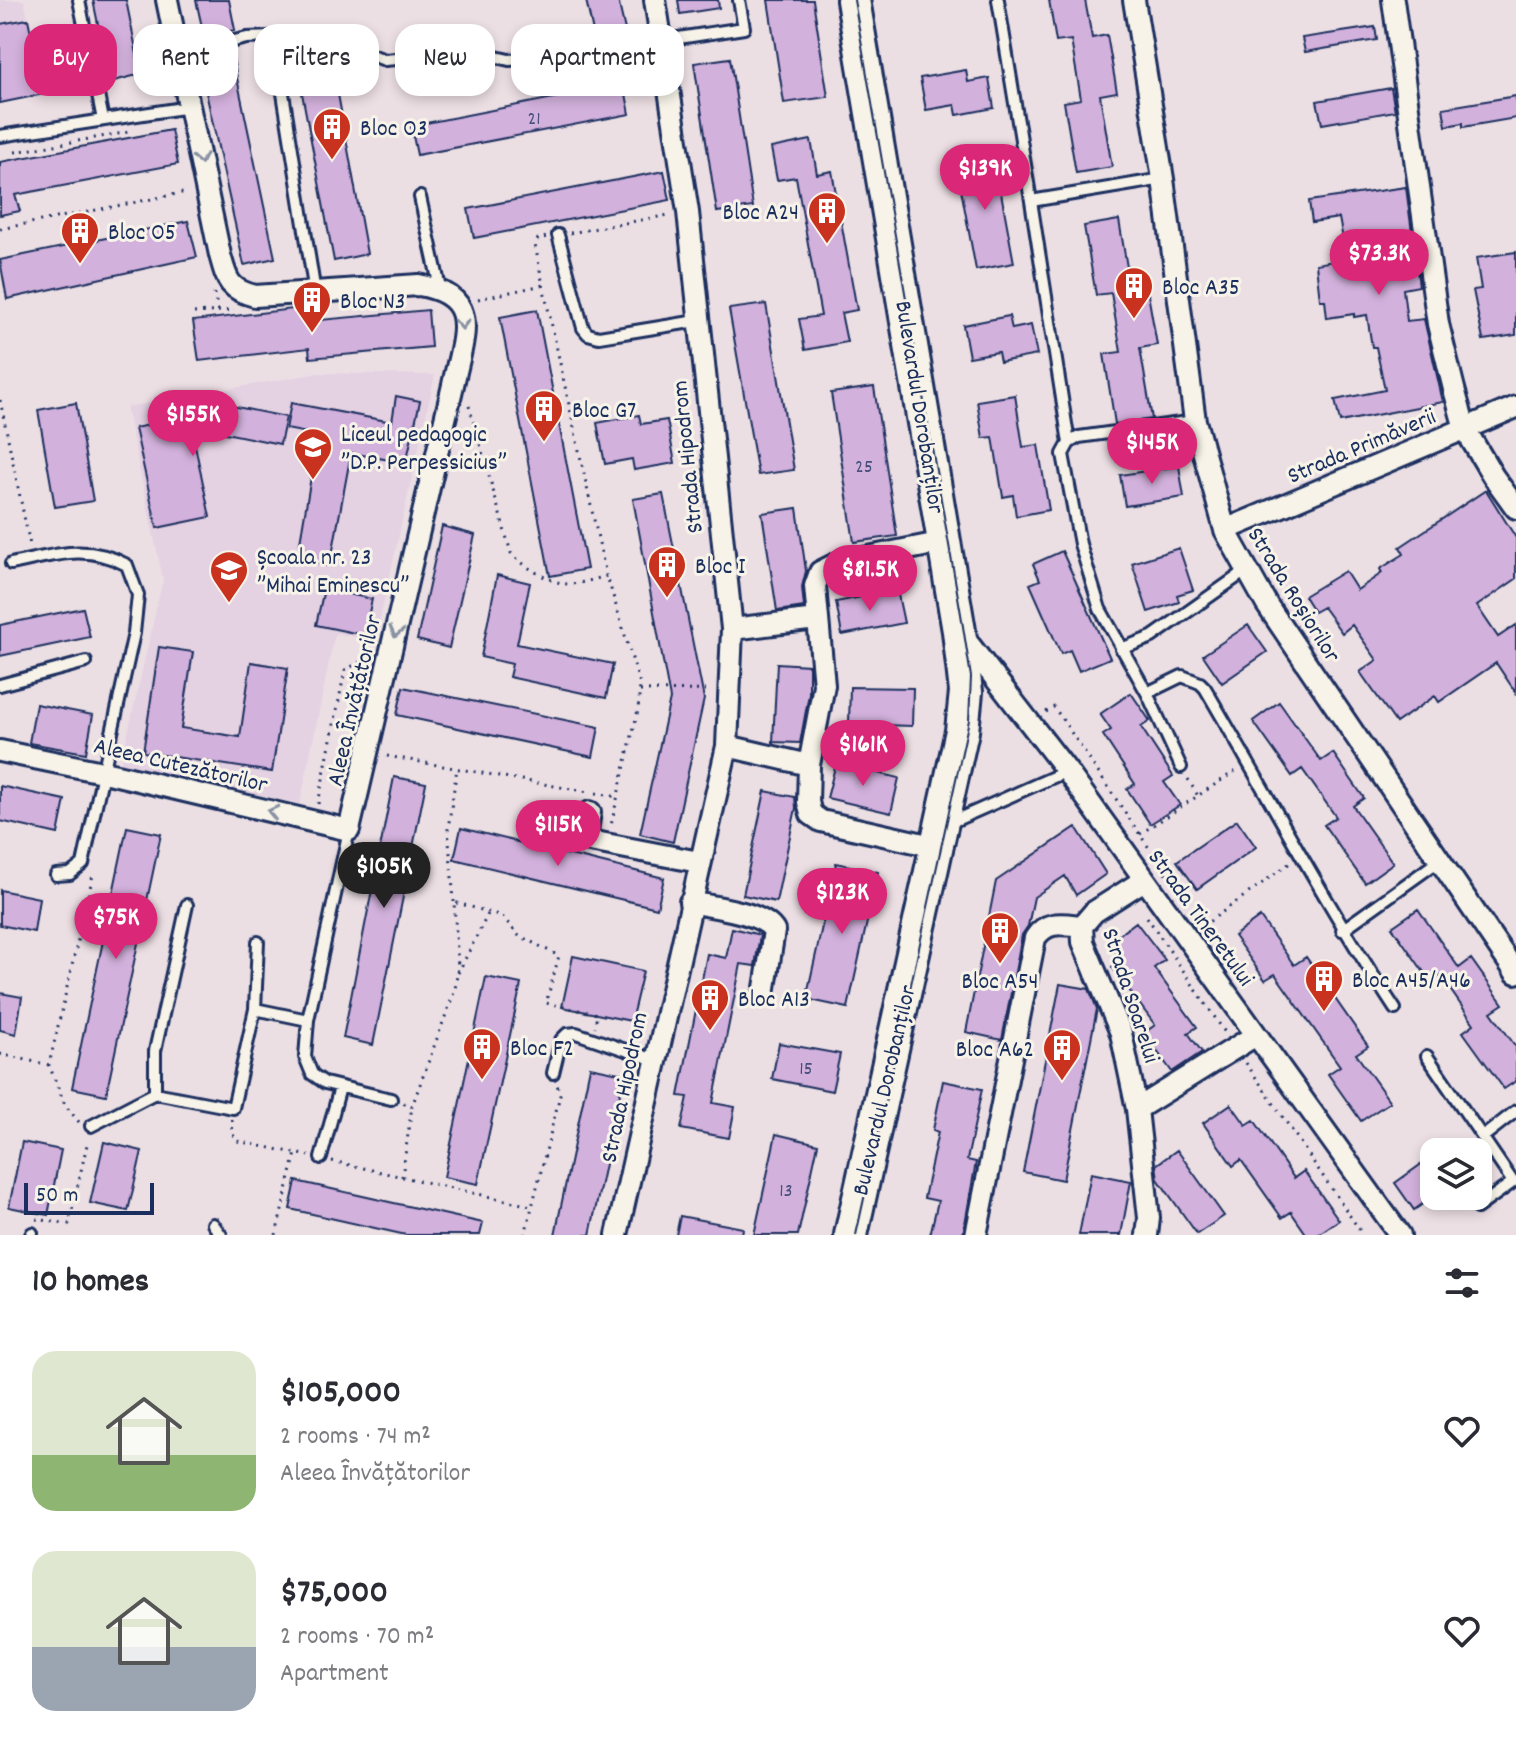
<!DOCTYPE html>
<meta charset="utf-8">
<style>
body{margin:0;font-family:Dekko,sans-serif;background:#f2f2f3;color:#2b2b33;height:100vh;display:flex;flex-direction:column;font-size:30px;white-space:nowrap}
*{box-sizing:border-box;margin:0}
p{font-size:26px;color:#7c7c81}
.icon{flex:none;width:44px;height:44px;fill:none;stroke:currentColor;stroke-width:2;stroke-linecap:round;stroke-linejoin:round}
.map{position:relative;height:1235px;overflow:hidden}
.drawer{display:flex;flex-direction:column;background:#fff;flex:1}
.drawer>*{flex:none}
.guide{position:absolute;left:24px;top:24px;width:800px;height:72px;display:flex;gap:16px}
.fabs{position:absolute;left:1420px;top:1138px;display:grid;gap:16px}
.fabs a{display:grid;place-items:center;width:72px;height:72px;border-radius:16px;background:#fff;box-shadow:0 4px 12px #0003;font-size:40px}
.scale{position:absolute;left:24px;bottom:20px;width:130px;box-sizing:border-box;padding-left:8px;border:4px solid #1b2f5e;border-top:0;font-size:22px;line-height:28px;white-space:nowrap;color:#1b2f5e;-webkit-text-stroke:6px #f7f3e8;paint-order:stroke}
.price{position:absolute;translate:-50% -68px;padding:0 18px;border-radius:28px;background:#db2777;color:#fff;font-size:26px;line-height:52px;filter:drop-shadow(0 2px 4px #0008)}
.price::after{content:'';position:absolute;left:50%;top:48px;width:24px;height:18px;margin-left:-12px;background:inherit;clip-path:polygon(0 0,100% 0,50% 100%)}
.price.active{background:#222;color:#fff}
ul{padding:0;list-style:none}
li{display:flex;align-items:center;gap:24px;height:200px;padding:0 32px}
li span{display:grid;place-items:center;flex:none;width:224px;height:160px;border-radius:24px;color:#555}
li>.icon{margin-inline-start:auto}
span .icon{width:96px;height:96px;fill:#fffc;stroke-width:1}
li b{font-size:34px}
h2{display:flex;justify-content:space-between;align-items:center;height:96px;padding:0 32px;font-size:34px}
.chip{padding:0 28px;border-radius:24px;background:#fff;box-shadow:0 4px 12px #0003;font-size:28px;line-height:72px}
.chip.active{background:#db2777;color:#fff}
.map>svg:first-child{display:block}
.built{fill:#e4d1e2}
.building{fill:#d2b1dc;stroke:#1b2f5e;stroke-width:2}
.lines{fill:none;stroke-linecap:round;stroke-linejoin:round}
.lane-casing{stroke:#1b2f5e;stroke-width:16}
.street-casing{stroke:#1b2f5e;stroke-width:26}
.primary-casing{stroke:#1b2f5e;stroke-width:38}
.path{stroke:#1b2f5e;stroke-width:3;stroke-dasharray:2 6;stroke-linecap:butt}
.lane{stroke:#f7f3e8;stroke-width:10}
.street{stroke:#f7f3e8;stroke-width:20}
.primary{stroke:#f7f3e8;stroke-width:32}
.tram{stroke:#1b2f5e;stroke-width:2}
.oneway{stroke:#8991a3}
.labels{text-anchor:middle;stroke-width:6;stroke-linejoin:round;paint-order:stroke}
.number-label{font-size:20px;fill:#49507e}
.poi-label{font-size:24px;fill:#1b2f5e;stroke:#f7f3e8;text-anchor:start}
.street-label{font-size:24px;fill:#1b2f5e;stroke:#f7f3e8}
</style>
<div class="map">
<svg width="1516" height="1235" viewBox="0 0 1516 1235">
<rect width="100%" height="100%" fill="#ecdfe4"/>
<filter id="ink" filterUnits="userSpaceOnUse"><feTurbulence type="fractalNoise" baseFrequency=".0125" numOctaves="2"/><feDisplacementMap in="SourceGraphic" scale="16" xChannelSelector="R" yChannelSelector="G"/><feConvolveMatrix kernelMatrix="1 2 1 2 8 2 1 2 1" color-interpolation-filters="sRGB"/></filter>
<g filter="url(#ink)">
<path class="built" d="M 0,0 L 24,0 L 44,94 L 0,104 Z
M 319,373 L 435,375 L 375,641 L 335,633 L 300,804 L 121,763 L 163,579 L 126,407 Z"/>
<path class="building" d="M 93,0 L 126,0 L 141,74 L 110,82 Z
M 196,0 L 229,0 L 235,30 L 204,36 Z
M 586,0 L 618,0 L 625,30 L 594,37 Z
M 678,0 L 718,0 L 719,8 L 680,14 Z
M 768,0 L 813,0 L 828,97 L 784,103 Z
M 1049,0 L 1085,0 L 1092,38 L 1107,35 L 1117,92 L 1100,95 L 1112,167 L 1076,173 L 1064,102 L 1081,99 L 1071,40 L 1056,42 Z
M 28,19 L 44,94 L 0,103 L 0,24 Z
M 1375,27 L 1377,40 L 1305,52 L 1302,38 Z
M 730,58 L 753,207 L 717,212 L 694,63 Z
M 233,59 L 275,258 L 244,265 L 200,65 Z
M 332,61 L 367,254 L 334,261 L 297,67 Z
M 966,70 L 968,82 L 989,78 L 994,108 L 957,115 L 955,105 L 926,110 L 920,78 Z
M 624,84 L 630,114 L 417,155 L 411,126 Z
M 1391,88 L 1395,111 L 1322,124 L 1317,101 Z
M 1516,96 L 1516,118 L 1463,127 L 1463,123 L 1446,126 L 1443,108 Z
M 171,130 L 178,164 L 15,195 L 20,211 L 0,215 L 0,162 Z
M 811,140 L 817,174 L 832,171 L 857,310 L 841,313 L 847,342 L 805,350 L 799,319 L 821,316 L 796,177 L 777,180 L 771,148 Z
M 994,155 L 1014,263 L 976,270 L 956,162 Z
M 664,171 L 670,200 L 474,238 L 468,209 Z
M 1406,187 L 1419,286 L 1403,289 L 1407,321 L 1424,319 L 1443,402 L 1340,422 L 1335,400 L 1385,390 L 1376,347 L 1372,347 L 1367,315 L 1354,317 L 1354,314 L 1327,318 L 1325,300 L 1320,300 L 1316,264 L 1334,261 L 1334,257 L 1346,255 L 1339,218 L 1312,222 L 1309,201 Z
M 1119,220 L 1131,291 L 1147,288 L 1157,345 L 1140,348 L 1152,419 L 1115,424 L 1104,354 L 1121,352 L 1111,293 L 1096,295 L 1084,226 Z
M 188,221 L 197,257 L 7,299 L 0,260 Z
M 1516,252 L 1516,335 L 1483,340 L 1473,290 L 1481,289 L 1476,258 Z
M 766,304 L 794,470 L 758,475 L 729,309 Z
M 309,307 L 310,321 L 428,310 L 431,347 L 310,358 L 309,348 L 199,361 L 193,321 Z
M 537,310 L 587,569 L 550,576 L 500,317 Z
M 1009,316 L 1012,329 L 1031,325 L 1037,355 L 1000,362 L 998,352 L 969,357 L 963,325 Z
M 874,387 L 897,536 L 854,542 L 831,393 Z
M 1015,395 L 1023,447 L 1038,445 L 1049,510 L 1016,516 L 1013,495 L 1003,497 L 993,437 L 983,438 L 977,401 Z
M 396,396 L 420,401 L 406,463 L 351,453 L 330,566 L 297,560 L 318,435 L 286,429 L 291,403 L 392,422 Z
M 212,402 L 286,417 L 280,444 L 191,426 L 210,517 L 157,528 L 135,428 L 210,412 Z
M 76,403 L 93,501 L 55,507 L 38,410 Z
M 639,415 L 641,424 L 667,420 L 675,463 L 634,470 L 632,459 L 605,464 L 597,423 Z
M 1179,466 L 1184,497 L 1125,506 L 1120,475 Z
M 1486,490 L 1516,538 L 1516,579 L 1477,606 L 1498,637 L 1516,625 L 1516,693 L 1496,663 L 1439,702 L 1435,696 L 1396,723 L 1360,672 L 1377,660 L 1352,625 L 1342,633 L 1323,607 L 1314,612 L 1304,596 L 1345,571 L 1357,590 L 1382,573 L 1380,569 L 1404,554 L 1400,547 Z
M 663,494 L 704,699 L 673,842 L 640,834 L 670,699 L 633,499 Z
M 797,508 L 806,571 L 802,587 L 804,607 L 777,611 L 762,513 Z
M 442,526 L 475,535 L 449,648 L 417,640 Z
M 1179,548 L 1193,590 L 1177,595 L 1179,602 L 1148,612 L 1132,563 Z
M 1062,551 L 1110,658 L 1079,671 L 1070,650 L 1061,654 L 1030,584 L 1040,580 L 1033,564 Z
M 497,575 L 530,583 L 517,644 L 613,664 L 606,698 L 509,677 L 512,664 L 481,657 Z
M 324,589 L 372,599 L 364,635 L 316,625 Z
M 897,590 L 904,623 L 842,635 L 836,602 Z
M 83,608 L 90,637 L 0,656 L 0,625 Z
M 1248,625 L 1267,652 L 1222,683 L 1203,655 Z
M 159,647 L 193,652 L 181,728 L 240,737 L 251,662 L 288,668 L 272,772 L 143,752 Z
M 777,663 L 809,665 L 809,694 L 800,743 L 773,742 Z
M 403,687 L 599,727 L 593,757 L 397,715 Z
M 850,687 L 913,688 L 912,726 L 849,724 Z
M 1131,693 L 1150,721 L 1141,727 L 1173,776 L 1164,782 L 1180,805 L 1150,824 L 1127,789 L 1135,784 L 1103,735 L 1111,730 L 1100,714 Z
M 1279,702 L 1321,761 L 1333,753 L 1364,798 L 1353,806 L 1393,863 L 1365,883 L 1324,825 L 1336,817 L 1302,769 L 1292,776 L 1253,721 Z
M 36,704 L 93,715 L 86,753 L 29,743 Z
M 836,763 L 899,778 L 891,813 L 827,798 Z
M 394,777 L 426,783 L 373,1045 L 343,1038 Z
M 0,786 L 65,800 L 58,834 L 0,821 Z
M 765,791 L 795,797 L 796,808 L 776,902 L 743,895 Z
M 1237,820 L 1256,847 L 1197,889 L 1177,861 Z
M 127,827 L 161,834 L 106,1095 L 72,1088 Z
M 1076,827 L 1106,874 L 1076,895 L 1065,876 L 1034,897 L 1028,926 L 1022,935 L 1002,1040 L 966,1032 L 996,881 Z
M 461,828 L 664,878 L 657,908 L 454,859 Z
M 836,863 L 878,872 L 848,1008 L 806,999 Z
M 0,890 L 39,898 L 34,932 L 0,925 Z
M 1418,909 L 1459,968 L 1471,959 L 1503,1004 L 1491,1012 L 1516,1047 L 1516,1081 L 1504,1089 L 1463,1032 L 1474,1024 L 1440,975 L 1431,982 L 1392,927 Z
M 1260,917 L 1294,965 L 1306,957 L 1368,1046 L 1356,1054 L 1390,1102 L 1361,1121 L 1328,1074 L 1340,1066 L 1275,974 L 1265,980 L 1234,936 Z
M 1136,922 L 1165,960 L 1154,968 L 1197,1027 L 1188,1033 L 1202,1052 L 1172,1072 L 1144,1033 L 1155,1025 L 1112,967 L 1121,960 L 1108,943 Z
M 732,928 L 760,935 L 755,966 L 741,964 L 713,1103 L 735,1107 L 729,1138 L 681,1129 L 688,1097 L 679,1096 L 707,954 L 726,958 Z
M 573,956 L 643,971 L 631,1021 L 562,1007 Z
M 486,977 L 521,984 L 478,1184 L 444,1177 Z
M 1060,984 L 1089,989 L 1097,1009 L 1063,1180 L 1023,1172 Z
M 0,993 L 22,997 L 16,1034 L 0,1030 Z
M 779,1043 L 840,1054 L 832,1091 L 772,1079 Z
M 590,1067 L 624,1074 L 590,1235 L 555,1235 Z
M 943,1081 L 982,1089 L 967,1160 L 976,1162 L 963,1235 L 930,1235 L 938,1201 L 924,1198 L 938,1132 L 933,1130 Z
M 1231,1104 L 1246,1125 L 1254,1120 L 1294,1178 L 1304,1171 L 1339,1220 L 1317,1235 L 1307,1235 L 1291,1212 L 1282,1218 L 1241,1160 L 1233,1166 L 1203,1123 Z
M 776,1134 L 818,1144 L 798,1235 L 754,1235 Z
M 22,1142 L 61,1150 L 48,1215 L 9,1207 Z
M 104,1142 L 142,1151 L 128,1211 L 90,1203 Z
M 1177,1150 L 1224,1216 L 1197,1234 L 1158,1179 L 1156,1165 Z
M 1434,1155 L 1434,1196 L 1414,1210 L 1395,1183 Z
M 1091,1173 L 1131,1181 L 1121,1235 L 1079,1235 Z
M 296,1181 L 483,1223 L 480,1235 L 406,1235 L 290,1209 Z
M 680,1216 L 743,1228 L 742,1235 L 676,1235 Z"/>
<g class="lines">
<defs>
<path id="lane" d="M 79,0 L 103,120
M 998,0 L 1031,201
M 274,37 L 315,293
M 178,54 L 247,38 L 298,36 L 333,41 L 385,60 L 474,52 L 509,60 L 567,55 L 744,28 L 739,0
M 0,136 L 189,107
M 420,197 L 440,288
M 558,235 L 583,328 L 588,334 L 599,337 L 697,321
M 1069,443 L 1031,201 L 1163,179
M 11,564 C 55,555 86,543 127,565 L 138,595 L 134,633 L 83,864 L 70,874 L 56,875
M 1121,649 L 1152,637 L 1247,570
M 0,685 L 86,662
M 1147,693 L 1182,676 L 1200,683 L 1205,688 C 1268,795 1326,905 1395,1009
M 1181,767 L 1147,693 L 1100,609 L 1080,544 L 1063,454 L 1069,443 L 1079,437 L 1195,421
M 947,824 L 1067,771
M 349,830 L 308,1020 L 305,1057 L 312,1074 L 325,1083 L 391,1099
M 1342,930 L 1440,860
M 255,1009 L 308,1020
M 1427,1056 L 1513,1182 L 1477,1208
M 553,1073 L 561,1040 L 567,1034 L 576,1033 L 655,1060
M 155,1093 L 233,1108 L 255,1009 L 258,942
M 91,1126 L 155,1093 L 155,1051 L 187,905
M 1484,1136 L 1516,1111
M 321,1158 L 340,1087
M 213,1224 L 221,1235
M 31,1235 L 32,1233"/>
<path id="street" d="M 1134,0 L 1163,179 L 1195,421 L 1225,530 L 1267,605 L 1516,973
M 1393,0 L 1438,324 L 1454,389 L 1465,429 L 1493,476 L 1516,508
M 1225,530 L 1516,407
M 732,629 L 817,619
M 961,634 L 1067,771 L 1400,1235
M 727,746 L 809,765 L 808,802 L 811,814 L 821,821 L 937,847
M 0,751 L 117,775 L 349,830 L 453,385 C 463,337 483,296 419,285 L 255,296 C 228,289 227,280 220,255 L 167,0
M 809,765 L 824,685 L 815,586 L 820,572 L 838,563 L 944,542
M 590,812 L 586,838 L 590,841 L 699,862
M 1144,880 L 1094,912 L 1082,926 L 1083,942 L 1121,1033 L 1137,1109 L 1149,1218 L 1147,1235
M 690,902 C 712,907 764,912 774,931 L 764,994
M 1137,1109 L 1256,1035
M 617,1235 L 727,746 L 732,629 L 688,212 L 655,0
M 976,1235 L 1035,938 C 1047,920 1062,924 1082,926"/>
<path id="primary" d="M 851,1235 L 962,731 L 966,692 L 959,631 L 853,0"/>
</defs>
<use href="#lane" class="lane-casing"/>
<use href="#street" class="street-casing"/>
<use href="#primary" class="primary-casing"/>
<path class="path" d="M 15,152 L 129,132
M 0,229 L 187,192
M 570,233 L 669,215
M 543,285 L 606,575
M 214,293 L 218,311
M 478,299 L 543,285 L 535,245 L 538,239 L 547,237
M 194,313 L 234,310
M 0,400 L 30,545
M 469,406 L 511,553 C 523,566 550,583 568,584 C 580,584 595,579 607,576 L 640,685 L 638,710 L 611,825
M 640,691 L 712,690
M 1046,712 L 1054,707 L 1176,888
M 387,756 L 588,792
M 1188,779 L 1198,796
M 596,793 L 618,797
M 318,804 L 345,670 L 370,657
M 1140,834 L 1237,770
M 454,902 L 448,829 L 457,768
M 1147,917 L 1226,1034
M 1203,926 L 1290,863
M 458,973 L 489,912
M 0,1054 L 49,1065
M 1246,1063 L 1363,1235
M 403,1103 L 412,1106 L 455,990 L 458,967 L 454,902 L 502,916 L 518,935 L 559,956 L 546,1003 L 597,1014 L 595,1027
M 232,1119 L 232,1133 L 237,1141 L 309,1156
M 79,1122 L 65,1105 L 49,1065 L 93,875
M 332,1161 L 531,1206
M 402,1177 L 412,1106
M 36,1219 L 69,1224 L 88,1140
M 276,1235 L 296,1153
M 525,1235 L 560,1095 L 557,1084"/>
<use href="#lane" class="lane"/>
<use href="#street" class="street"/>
<use href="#primary" class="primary"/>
<path class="tram" d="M 854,0 L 961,614 L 971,677 L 969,720 L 856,1235"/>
</g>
<defs><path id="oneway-chevron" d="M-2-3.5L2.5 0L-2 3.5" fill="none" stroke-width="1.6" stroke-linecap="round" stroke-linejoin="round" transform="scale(2)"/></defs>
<g class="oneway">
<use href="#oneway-chevron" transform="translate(200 159) rotate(78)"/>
<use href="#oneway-chevron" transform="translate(462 324) rotate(88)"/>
<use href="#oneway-chevron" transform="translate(396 632) rotate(103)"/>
<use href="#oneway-chevron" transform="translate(273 812) rotate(-167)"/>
</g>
</g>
<defs>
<symbol id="building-pin" viewBox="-11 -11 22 30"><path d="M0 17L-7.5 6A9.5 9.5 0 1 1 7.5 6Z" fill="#c8321e" stroke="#f7f3e8"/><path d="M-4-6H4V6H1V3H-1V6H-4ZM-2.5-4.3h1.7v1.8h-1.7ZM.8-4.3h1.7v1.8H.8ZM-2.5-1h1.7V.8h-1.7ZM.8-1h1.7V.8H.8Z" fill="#fff"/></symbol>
<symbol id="university-pin" viewBox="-11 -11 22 30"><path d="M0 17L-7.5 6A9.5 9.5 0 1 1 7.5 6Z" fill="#c8321e" stroke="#f7f3e8"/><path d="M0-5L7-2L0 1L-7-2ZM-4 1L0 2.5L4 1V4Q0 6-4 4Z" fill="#fff"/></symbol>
<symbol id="school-pin" viewBox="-11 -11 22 30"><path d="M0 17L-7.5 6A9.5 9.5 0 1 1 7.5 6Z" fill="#c8321e" stroke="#f7f3e8"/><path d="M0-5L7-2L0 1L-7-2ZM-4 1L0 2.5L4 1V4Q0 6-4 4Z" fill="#fff"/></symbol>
</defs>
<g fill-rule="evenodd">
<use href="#building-pin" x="310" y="105" width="44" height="60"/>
<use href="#building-pin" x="805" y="189" width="44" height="60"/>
<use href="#building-pin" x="58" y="209" width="44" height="60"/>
<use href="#building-pin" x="1112" y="264" width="44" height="60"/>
<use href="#building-pin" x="290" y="278" width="44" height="60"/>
<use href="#building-pin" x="522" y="387" width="44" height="60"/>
<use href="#university-pin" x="291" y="425" width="44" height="60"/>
<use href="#building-pin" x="645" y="543" width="44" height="60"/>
<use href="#school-pin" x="207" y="548" width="44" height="60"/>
<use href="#building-pin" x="978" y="909" width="44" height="60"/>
<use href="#building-pin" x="1302" y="957" width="44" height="60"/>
<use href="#building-pin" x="688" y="976" width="44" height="60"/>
<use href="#building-pin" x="460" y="1025" width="44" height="60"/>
<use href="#building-pin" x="1040" y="1026" width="44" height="60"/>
</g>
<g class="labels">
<g class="number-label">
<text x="534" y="124">21</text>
<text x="864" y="472">25</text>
<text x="806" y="1074">15</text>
<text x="786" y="1196">13</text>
</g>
<g class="poi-label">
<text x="360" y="135">Bloc O3</text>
<text x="799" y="219" text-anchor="end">Bloc A24</text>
<text x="108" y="239">Bloc O5</text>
<text x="1162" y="294">Bloc A35</text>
<text x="340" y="308">Bloc N3</text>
<text x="572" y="417">Bloc G7</text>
<text x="341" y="441">Liceul pedagogic<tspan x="341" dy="28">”D.P. Perpessicius”</tspan></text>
<text x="257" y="564">Școala nr. 23<tspan x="257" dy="28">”Mihai Eminescu”</tspan></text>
<text x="695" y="573">Bloc I</text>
<text x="1352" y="987">Bloc A45/A46</text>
<text x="1000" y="988" text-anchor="middle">Bloc A54</text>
<text x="738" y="1006">Bloc A13</text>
<text x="510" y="1055">Bloc F2</text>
<text x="1034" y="1056" text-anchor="end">Bloc A62</text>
</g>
<g class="street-label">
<text transform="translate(921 407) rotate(81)" y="8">Bulevardul Dorobanților</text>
<text transform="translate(1361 445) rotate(-23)" y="8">Strada Primăverii</text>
<text transform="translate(686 457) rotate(-96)" y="8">Strada Hipodrom</text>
<text transform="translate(1295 594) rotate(58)" y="8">Strada Roșiorilor</text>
<text transform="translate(353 700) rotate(-77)" y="8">Aleea Învățătorilor</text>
<text transform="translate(181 764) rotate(13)" y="8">Aleea Cutezătorilor</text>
<text transform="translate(1202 917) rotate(54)" y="8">Strada Tineretului</text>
<text transform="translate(1132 995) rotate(72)" y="8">Strada Soarelui</text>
<text transform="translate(623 1087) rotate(-78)" y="8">Strada Hipodrom</text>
<text transform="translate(883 1090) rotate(-77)" y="8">Bulevardul Dorobanților</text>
</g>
</g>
</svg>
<div class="fabs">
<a><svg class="icon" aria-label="layers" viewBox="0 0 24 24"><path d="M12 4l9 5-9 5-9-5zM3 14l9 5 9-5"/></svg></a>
</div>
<div class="scale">50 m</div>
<b class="price" style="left:985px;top:212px">$139K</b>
<b class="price" style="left:1379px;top:297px">$73.3K</b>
<b class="price" style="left:193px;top:458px">$155K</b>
<b class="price" style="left:1152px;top:486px">$145K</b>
<b class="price" style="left:870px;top:613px">$81.5K</b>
<b class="price" style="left:863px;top:788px">$161K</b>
<b class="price" style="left:558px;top:868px">$115K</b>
<b class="price active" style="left:384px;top:910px">$105K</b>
<b class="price" style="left:842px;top:936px">$123K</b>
<b class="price" style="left:116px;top:961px">$75K</b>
<div class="guide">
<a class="chip active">Buy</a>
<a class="chip">Rent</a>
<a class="chip">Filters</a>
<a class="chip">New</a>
<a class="chip">Apartment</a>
</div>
</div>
<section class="drawer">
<h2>10 homes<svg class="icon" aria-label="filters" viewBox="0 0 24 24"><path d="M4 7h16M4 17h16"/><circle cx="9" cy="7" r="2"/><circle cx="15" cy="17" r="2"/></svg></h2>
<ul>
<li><span style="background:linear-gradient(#dfe7d0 65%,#8fb573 0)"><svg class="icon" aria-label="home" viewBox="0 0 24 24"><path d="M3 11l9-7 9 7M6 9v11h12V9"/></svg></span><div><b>$105,000</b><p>2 rooms · 74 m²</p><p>Aleea Învățătorilor</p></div><svg class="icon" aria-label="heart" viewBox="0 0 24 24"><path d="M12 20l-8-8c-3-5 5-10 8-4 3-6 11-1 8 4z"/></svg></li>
<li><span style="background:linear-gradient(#dfe7d0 60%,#9aa5b1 0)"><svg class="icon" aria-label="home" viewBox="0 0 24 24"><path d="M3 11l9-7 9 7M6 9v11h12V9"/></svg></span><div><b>$75,000</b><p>2 rooms · 70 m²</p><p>Apartment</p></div><svg class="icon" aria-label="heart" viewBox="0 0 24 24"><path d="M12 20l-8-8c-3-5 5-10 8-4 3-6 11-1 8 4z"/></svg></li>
</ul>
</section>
